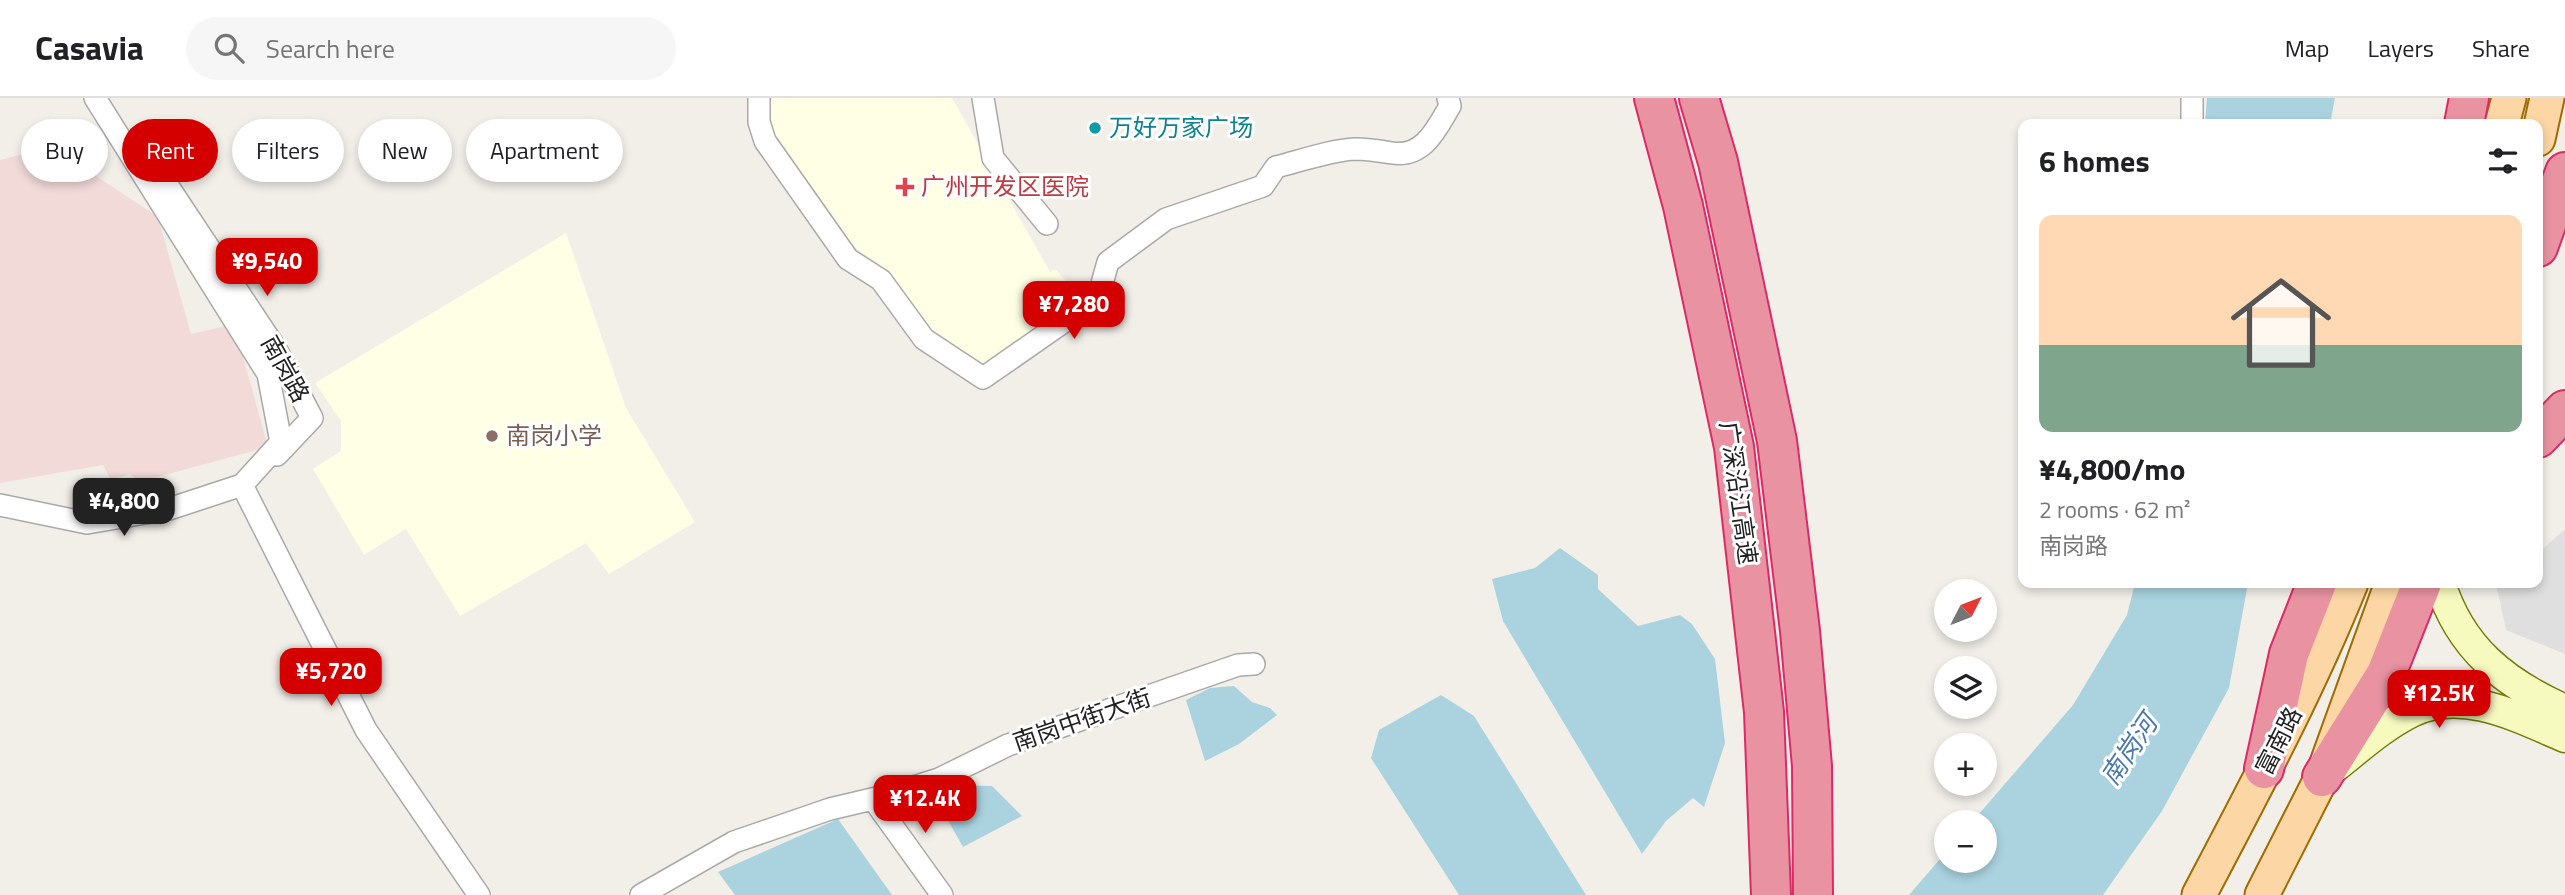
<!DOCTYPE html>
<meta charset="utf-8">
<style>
body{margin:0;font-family:"Titillium Web","Noto Sans SC",sans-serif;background:#f6f6f6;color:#202124;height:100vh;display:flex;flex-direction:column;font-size:26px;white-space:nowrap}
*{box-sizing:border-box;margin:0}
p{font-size:23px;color:#757577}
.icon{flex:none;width:38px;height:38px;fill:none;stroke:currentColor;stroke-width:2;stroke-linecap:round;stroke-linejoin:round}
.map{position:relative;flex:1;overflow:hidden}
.sheet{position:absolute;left:2018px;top:21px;width:525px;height:469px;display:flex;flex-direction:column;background:#fff;border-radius:14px;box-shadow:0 4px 10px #0003}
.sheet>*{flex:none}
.hud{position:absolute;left:21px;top:21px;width:665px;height:63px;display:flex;gap:14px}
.needle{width:46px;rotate:48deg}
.controls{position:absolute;left:1934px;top:481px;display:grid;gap:14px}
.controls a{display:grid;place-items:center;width:63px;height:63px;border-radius:50%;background:#fff;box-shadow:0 4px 10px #0003;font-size:35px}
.price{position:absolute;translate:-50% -60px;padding:0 16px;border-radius:14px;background:#d40000;color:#fff;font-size:23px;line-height:46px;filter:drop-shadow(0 2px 4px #0008)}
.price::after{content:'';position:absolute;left:50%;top:42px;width:21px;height:16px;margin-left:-10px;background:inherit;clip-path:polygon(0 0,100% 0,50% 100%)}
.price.selected{background:#222;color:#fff}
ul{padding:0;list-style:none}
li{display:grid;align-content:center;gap:14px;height:371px;padding:0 21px}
li span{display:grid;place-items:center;height:217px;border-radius:14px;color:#555}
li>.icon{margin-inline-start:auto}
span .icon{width:126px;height:126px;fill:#fffc;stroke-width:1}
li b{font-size:30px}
h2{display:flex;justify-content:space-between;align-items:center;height:84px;padding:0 21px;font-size:30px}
.pill{padding:0 24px;border-radius:32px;background:#fff;box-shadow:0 4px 10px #0003;font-size:24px;line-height:63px}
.pill.selected{background:#d40000;color:#fff}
header{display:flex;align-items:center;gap:42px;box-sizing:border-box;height:98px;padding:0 35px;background:#fff;border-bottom:2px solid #e0e0e0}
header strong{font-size:33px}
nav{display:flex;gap:38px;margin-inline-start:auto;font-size:24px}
.search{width:490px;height:63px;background:#f6f6f6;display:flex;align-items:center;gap:18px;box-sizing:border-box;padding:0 24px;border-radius:38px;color:#757577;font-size:26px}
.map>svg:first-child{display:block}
.residential{fill:#e0dfdf}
.commercial{fill:#f2dad9}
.education{fill:#ffffe5}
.water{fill:#aad3df}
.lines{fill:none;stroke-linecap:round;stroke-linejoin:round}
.street-casing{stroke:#a9a9a9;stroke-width:24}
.secondary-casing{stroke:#707d05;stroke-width:33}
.primary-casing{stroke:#a06b00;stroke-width:37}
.highway-casing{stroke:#dc2a67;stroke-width:42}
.street{stroke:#fff;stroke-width:21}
.secondary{stroke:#f7fabf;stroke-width:30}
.primary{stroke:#fcd6a4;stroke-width:33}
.highway{stroke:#e892a2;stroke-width:38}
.culture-dot{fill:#0f9aa8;stroke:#fff;stroke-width:2.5}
.health-dot{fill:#e0444e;stroke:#fff;stroke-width:2.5}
.education-dot{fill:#8d6e63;stroke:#fff;stroke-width:2.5}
.labels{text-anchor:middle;stroke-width:6;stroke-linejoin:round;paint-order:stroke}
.culture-label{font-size:24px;fill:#0d838f;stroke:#fff;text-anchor:start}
.health-label{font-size:24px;fill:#be3a42;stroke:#fff;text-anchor:start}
.street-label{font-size:24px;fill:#222;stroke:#fff}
.education-label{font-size:24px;fill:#785e54;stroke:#fff;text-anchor:start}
.water-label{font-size:26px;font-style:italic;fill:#4a7aab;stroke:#fff}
</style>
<header>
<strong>Casavia</strong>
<div class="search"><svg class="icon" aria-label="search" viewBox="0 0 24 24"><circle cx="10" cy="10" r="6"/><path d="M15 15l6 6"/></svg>Search here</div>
<nav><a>Map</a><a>Layers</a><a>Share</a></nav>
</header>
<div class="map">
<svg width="2565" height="797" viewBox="0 0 2565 797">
<rect width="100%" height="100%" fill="#f2efe9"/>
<path class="residential" d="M 2565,431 L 2565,556 L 2506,532 L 2497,490 L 2504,485 L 2538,485 L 2538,455 Z"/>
<path class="commercial" d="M 32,54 L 60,54 L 158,119 L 191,236 L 234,226 L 268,349 L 139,384 L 130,376 L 111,382 L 103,367 L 0,385 L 0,62 Z"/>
<path class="education" d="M 773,0 L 952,0 L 1050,174 L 1056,172 L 1084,203 L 983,275 L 935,241 L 887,173 L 845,142 L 772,35 L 770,6 Z
M 566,135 L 626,310 L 695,424 L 609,476 L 586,445 L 460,518 L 406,431 L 364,457 L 313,371 L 341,353 L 341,323 L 315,285 Z"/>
<path class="water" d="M 2207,0 L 2335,0 L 2330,26 L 2205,26 Z
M 1560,450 L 1598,477 L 1598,491 L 1638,528 L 1680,517 L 1692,526 L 1715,561 L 1725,645 L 1704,709 L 1693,700 L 1666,723 L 1642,756 L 1503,523 L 1492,481 L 1535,470 Z
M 2135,485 L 2248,485 L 2229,590 L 2162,713 L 2103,797 L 1909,797 L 1946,754 L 1946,763 L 1984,763 L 1984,724 L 1972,724 L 2073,607 L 2127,517 Z
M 1234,588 L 1252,604 L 1270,610 L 1277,617 L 1239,646 L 1205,663 L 1186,602 L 1210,590 Z
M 1441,597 L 1474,618 L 1586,797 L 1459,797 L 1371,660 L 1379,632 Z
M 949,687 L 992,688 L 1022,718 L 963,749 L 933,696 Z
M 838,721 L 892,797 L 735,797 L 718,774 Z"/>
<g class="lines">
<defs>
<path id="street" d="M 759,0 L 759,24 L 765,43 L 848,161 L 881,182 L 924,241 L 983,280 L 1098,200 L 1108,164 L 1166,121 L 1263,88 L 1276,69 C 1300,63 1331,52 1355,51 C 1368,51 1380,53 1392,55 C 1424,60 1437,30 1450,8 L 1448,0
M 983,0 L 993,60 L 1047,126
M 2192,26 L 2192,0
M 158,73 L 276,251 L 312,320 L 277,357
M 242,387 L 366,632 L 479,797
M 0,407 L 87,425 L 169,411 L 242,387 L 281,344 L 268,276 L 95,0
M 873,701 L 942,797
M 641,797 L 734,744 L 830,711 L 885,698 L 939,681 L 1008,647 L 1238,567 L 1254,566"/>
<path id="secondary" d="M 2440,485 C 2460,550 2504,585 2565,612
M 2336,668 C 2360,649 2383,628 2411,614 C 2462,589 2518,619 2565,639"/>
<path id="primary" d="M 2502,26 L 2509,0
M 2538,41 L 2547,0
M 2199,797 C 2253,694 2308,592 2351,485
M 2262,797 L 2322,679 L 2392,485"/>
<path id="highway" d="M 1654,0 L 1683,108 L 1734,349 L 1764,614 L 1771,797
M 1699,0 L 1718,64 L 1777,343 L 1800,533 L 1812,668 L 1813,797
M 2464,26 L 2469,0
M 2538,149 L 2565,74
M 2538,340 L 2565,312
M 2264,671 L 2289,556 L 2317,485
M 2322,679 L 2386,576 L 2422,485"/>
</defs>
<use href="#street" class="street-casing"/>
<use href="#secondary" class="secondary-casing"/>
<use href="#primary" class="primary-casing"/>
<use href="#highway" class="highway-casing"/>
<use href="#street" class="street"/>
<use href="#secondary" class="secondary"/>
<use href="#primary" class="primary"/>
<use href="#highway" class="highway"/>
</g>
<circle class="culture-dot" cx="1095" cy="30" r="7"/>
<path class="health-dot" d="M901.5 78.5h7v7h7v7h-7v7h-7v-7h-7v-7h7z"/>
<circle class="education-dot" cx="492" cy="338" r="7"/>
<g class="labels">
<g class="culture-label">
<text x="1109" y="38">万好万家广场</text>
</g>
<g class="health-label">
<text x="921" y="97">广州开发区医院</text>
</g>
<g class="street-label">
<text transform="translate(285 271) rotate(61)" y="8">南岗路</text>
<text transform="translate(1738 395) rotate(82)" y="8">广深沿江高速</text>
<text transform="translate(1082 622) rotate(-19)" y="8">南岗中街大街</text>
<text transform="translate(2279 643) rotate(-63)" y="8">富南路</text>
</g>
<g class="education-label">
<text x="506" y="346">南岗小学</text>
</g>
<g class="water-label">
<text transform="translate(2129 652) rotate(-56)" y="9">南岗河</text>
</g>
</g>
</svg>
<div class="controls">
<a><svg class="needle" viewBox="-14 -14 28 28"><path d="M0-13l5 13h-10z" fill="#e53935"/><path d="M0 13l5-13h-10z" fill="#757577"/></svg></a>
<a><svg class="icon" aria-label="layers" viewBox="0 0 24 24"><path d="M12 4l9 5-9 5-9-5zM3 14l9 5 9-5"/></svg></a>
<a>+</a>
<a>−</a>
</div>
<b class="price" style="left:267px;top:200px">¥9,540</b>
<b class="price" style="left:1074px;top:243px">¥7,280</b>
<b class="price selected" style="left:124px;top:440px">¥4,800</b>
<b class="price" style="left:331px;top:610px">¥5,720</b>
<b class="price" style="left:2439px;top:632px">¥12.5K</b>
<b class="price" style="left:925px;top:737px">¥12.4K</b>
<div class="hud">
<a class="pill">Buy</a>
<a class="pill selected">Rent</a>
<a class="pill">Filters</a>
<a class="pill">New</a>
<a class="pill">Apartment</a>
</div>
<section class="sheet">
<h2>6 homes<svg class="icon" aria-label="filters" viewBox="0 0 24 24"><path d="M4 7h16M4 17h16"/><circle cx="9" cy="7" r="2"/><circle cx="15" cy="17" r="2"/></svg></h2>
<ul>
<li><span style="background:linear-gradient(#ffd9b3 60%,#7fa58c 0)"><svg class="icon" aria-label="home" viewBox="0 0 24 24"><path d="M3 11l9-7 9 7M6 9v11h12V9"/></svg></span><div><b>¥4,800/mo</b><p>2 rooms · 62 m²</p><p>南岗路</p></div></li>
</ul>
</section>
</div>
